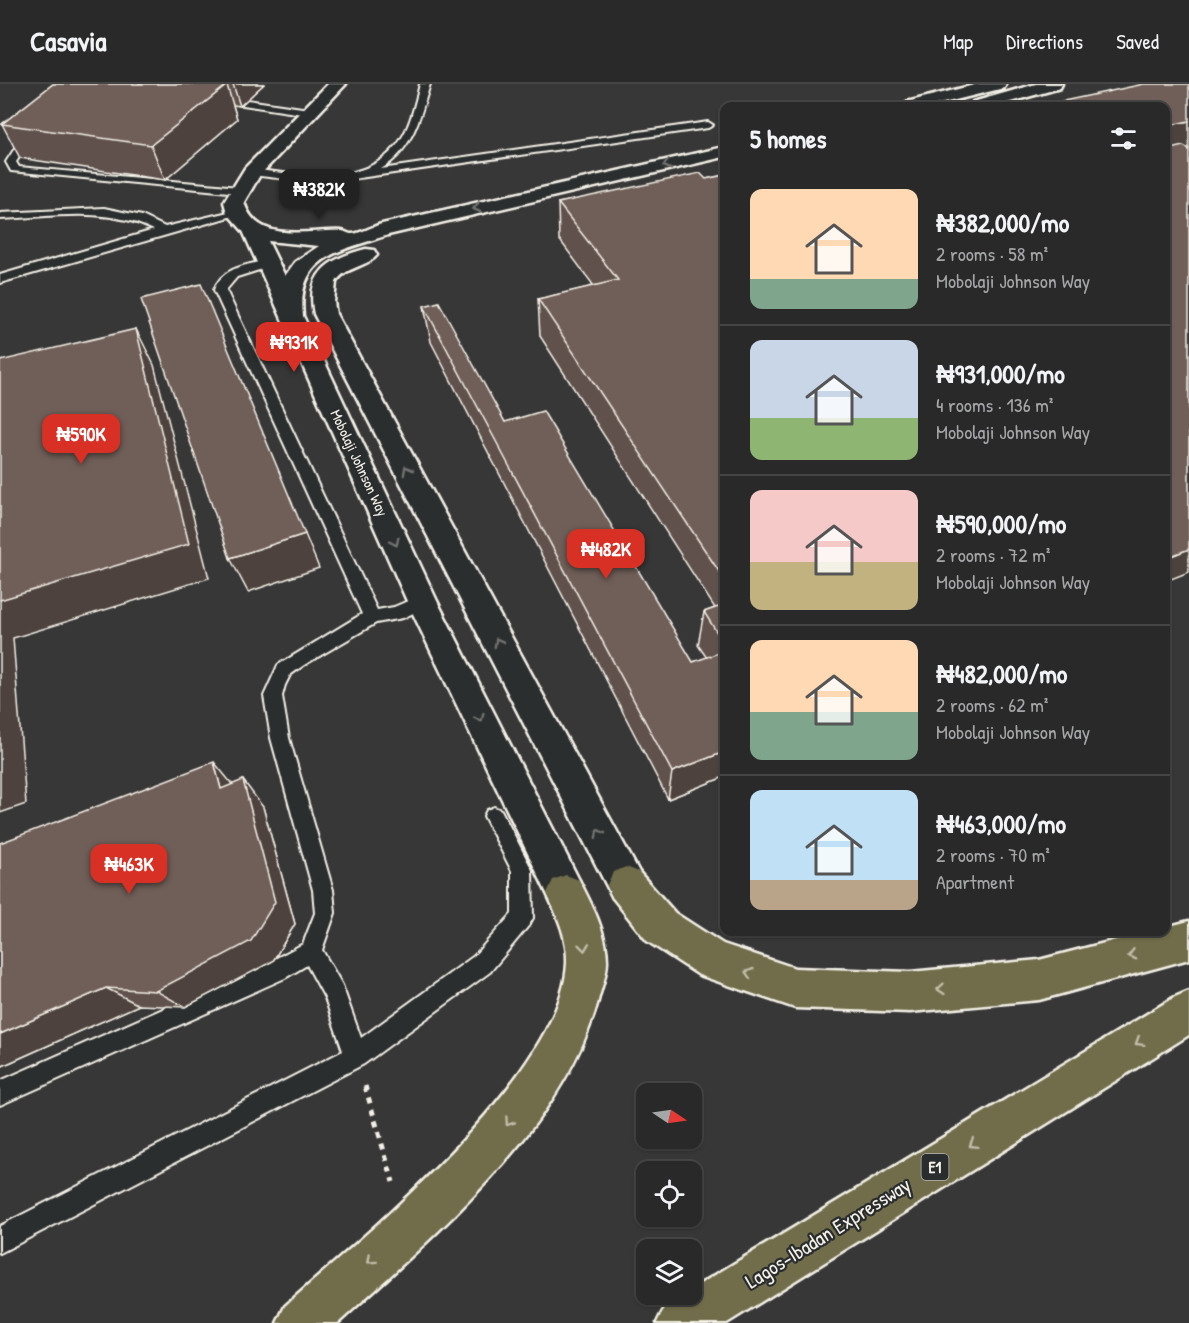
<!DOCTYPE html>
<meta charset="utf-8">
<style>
body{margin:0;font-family:"Patrick Hand",sans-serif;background:#363535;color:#f1f3f6;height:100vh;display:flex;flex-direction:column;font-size:22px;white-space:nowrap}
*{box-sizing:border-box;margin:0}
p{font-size:20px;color:#a5a6a8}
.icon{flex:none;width:33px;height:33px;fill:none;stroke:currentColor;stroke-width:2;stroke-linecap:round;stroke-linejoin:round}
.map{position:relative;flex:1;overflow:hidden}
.panel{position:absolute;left:720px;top:18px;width:450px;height:834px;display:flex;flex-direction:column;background:#2a2929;border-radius:12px;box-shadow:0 2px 4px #0004,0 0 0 2px #464546}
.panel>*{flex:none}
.needle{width:39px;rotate:103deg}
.tools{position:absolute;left:636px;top:999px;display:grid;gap:12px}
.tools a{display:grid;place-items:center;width:66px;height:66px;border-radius:12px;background:#2a2929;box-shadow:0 2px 4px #0004,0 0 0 2px #464546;font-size:30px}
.price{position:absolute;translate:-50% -51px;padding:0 14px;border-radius:12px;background:#d93025;color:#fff;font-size:20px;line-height:39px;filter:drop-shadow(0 2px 3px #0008)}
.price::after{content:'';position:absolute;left:50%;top:36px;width:18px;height:14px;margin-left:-9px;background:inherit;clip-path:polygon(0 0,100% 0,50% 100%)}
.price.on{background:#222;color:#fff}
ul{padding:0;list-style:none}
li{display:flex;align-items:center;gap:18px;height:150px;padding:0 30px}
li+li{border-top:2px solid #464546}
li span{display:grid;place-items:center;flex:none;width:168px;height:120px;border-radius:12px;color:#555}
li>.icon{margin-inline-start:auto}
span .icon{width:72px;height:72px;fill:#fffc;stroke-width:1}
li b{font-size:26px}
h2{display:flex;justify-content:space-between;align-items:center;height:72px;padding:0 30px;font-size:26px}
header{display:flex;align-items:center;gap:36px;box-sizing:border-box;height:84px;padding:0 30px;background:#2a2929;border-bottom:2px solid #464546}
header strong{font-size:28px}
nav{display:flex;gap:33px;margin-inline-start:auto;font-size:21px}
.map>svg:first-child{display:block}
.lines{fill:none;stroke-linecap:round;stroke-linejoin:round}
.lane-casing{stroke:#f4f1e8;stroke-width:4}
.secondary-casing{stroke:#f4f1e8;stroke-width:5}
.highway-casing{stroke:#f4f1e8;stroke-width:5}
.path{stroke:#f4f1e8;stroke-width:5;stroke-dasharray:6 6;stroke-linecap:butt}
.lane{fill:#2a2d2e;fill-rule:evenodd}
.secondary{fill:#2a2d2e;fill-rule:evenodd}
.highway{fill:#716d4b;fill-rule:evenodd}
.wall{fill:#60514d;stroke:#f4f1e8;stroke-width:1.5}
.shaded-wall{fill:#4e423e;stroke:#f4f1e8;stroke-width:1.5}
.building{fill:#705e59;stroke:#f4f1e8;stroke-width:1.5}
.oneway{stroke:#71726f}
.oneway2{stroke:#c0bca9}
.labels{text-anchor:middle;stroke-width:4.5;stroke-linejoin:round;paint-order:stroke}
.far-street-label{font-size:15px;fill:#f4f1e8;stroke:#2a2d2e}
.shield{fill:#2a2d2e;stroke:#b7b6b0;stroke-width:1.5}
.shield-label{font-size:16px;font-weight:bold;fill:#f4f1e8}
.near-street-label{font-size:21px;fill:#f4f1e8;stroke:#2a2d2e}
</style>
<header>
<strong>Casavia</strong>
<nav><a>Map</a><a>Directions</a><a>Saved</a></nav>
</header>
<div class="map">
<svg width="1189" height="1239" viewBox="0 0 1189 1239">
<rect width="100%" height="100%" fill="#383737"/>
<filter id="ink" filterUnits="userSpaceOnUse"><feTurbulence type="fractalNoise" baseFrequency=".0167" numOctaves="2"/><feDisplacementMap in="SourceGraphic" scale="12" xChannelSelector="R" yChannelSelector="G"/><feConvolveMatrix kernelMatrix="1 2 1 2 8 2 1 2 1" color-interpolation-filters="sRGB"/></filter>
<g filter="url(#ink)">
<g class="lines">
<defs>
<path id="lane" d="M 420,0 L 430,0 C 420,33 412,67 381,85 L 708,38 L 713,41 L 708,44 L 345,96 L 311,98 L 252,91 L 247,88 L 252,85 C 299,91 363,104 397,61 C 410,45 415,20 420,0 Z
M 219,12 L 309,25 L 314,28 L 309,31 L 216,17 L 214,15 Z
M 30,46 L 35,49 L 16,78 L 19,83 L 239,103 L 244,106 L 239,109 L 11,87 L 6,78 L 26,47 Z
M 104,124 L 142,132 L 165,143 L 237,126 L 243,129 L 0,199 L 0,191 L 154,146 C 106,122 52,133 0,135 L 0,129 Z
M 268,176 L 272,178 L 272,182 L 237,193 L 226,206 L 377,526 L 394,523 L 422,511 L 430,517 L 428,522 L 403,534 L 376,539 L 304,581 L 290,591 L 285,601 L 282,612 L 289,654 L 333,806 L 335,829 L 322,866 L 342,901 L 361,954 L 474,872 L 512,830 L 512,787 L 484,732 L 487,726 L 494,723 L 501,726 L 532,786 L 533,834 L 529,841 L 490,888 L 364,980 L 0,1169 L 0,1142 L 343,967 L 325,914 L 307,881 L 285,894 L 0,1021 L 0,997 L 269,878 L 303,860 L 315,829 L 313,806 L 271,654 L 264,612 L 278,581 L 362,530 L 214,206 C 222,183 247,181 268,176 Z"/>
<path id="secondary" d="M 328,0 L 346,0 L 260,91 L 244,118 C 257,162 310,145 342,147 C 345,147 348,150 351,150 C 360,150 373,142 382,140 L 724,63 L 724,73 L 388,151 C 341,167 296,171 303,232 L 437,517 L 579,796 L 585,809 L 579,822 L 566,827 L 553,822 L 407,517 L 243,147 L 227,129 L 224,118 L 245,84 ZM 268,157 L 319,162 L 295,178 L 285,192 Z
M 978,0 L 1006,0 L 1004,4 L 931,22 L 904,22 L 907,18 Z
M 1036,0 L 1062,0 L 1060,4 L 996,22 L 970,22 L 973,18 Z
M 366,165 L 374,166 L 377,171 C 368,183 346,182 336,198 L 334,218 L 336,230 L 639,788 L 645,801 L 639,814 L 626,819 L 613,814 L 314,230 C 305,189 330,174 366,165 Z"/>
<path id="highway" d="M 626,783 L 639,788 L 675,829 L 723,860 L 795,884 L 910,888 L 1039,876 L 1147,848 L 1166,848 L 1166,843 L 1189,837 L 1189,875 L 1039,916 L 910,928 L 795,924 L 699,891 L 647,857 L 613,814 L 607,801 L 613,788 Z
M 566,791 L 579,796 C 592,821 607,849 607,877 C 607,891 601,904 598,917 C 562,1047 434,1151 338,1239 L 277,1239 L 285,1222 C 366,1150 562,991 567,879 C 568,854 557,831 547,809 L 553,796 Z
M 1189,907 L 1189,951 L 727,1239 L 657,1239 C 664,1223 673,1210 692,1210 L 692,1205 L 1175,913 Z"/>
</defs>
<use href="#lane" class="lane-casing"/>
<use href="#secondary" class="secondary-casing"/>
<use href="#highway" class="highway-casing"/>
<path class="path" d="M 365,1002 L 393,1098"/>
<use href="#lane" class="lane"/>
<use href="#secondary" class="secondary"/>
<use href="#highway" class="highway"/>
</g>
<path class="wall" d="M 53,0 L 264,0 L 240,22 L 233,21 L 237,35 L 165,96 L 20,74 L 2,40 Z
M 724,91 L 724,693 L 668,715 L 431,258 L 424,222 L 505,338 L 693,578 L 707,574 L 698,561 L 704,528 L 715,524 L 540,252 L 538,215 L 594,202 L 559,155 L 558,119 L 706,95 Z
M 232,700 L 263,723 L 295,840 L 273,877 L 185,923 L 139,921 L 0,983 L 0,759 Z"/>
<path class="shaded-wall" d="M 233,0 L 264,0 L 240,22 Z
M 227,1 L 237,35 L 165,96 L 151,61 Z
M 1189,37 L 1189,67 L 1166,72 L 1166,42 Z
M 136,245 L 154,281 L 209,494 L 13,554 L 26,720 L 0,729 L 0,516 Z
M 305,450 L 319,484 L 248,508 L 230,474 Z
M 1189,465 L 1189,488 L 1166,497 L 1166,474 Z
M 724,668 L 724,693 L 668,715 L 672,688 Z
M 214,678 L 236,705 L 221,705 Z
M 243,696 L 263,723 L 295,840 L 273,877 L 185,923 L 156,907 Z
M 106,904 L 139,921 L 0,983 L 0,950 Z"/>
<path class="building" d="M 53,0 L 218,0 L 227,1 L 151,61 L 2,40 Z
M 1144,0 L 1189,0 L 1189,37 L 1166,42 L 1166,22 L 1040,22 Z
M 1183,62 L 1189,65 L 1189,465 L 1166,474 L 1166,66 Z
M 700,89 L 706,95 L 724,91 L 724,495 L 538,215 L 618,196 L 558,119 Z
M 201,200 L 305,450 L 230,474 L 141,215 Z
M 439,218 L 505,338 L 543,327 L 693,578 L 724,567 L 724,668 L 672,688 L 424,222 Z
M 136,245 L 189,460 L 0,516 L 0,277 Z
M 724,521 L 724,560 L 704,528 Z
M 214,678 L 221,705 L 243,696 L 275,818 L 251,857 L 156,907 L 106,904 L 0,950 L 0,759 Z"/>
<defs><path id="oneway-chevron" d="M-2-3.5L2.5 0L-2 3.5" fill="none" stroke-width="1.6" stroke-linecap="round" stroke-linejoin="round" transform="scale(1.5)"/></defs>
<g class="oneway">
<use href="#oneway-chevron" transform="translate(667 81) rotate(167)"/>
<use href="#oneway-chevron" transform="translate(477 124) rotate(167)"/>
<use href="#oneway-chevron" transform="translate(407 386) rotate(-118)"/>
<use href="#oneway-chevron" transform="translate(395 458) rotate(65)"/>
<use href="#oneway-chevron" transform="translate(498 558) rotate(-118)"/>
<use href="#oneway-chevron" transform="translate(480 634) rotate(64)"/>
<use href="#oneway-chevron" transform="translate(599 749) rotate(-118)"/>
</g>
<g class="oneway2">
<use href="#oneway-chevron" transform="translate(584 863) rotate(83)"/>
<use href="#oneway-chevron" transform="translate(1132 871) rotate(165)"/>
<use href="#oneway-chevron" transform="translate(749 889) rotate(-162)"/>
<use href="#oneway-chevron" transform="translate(941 905) rotate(175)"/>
<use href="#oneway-chevron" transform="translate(1139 958) rotate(148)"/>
<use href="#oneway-chevron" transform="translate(509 1038) rotate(124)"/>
<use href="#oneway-chevron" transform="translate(973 1060) rotate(148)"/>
<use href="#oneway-chevron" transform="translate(371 1176) rotate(138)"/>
</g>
</g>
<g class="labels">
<g class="far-street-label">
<text transform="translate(359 379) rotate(65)" y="5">Mobolaji Johnson Way</text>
</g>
<rect class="shield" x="921.5" y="1070" width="27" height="26" rx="4.5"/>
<g class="shield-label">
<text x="935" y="1089">E1</text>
</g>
<g class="near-street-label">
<text transform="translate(828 1149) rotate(-32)" y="7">Lagos-Ibadan Expressway</text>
</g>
</g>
</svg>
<div class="tools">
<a><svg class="needle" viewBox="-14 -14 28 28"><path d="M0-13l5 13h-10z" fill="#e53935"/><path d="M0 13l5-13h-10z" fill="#a5a6a8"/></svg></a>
<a><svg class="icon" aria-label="locate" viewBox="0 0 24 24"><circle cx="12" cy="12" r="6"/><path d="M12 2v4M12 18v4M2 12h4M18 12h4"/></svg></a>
<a><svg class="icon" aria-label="layers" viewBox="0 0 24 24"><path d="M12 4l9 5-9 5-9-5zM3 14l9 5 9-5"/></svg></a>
</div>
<b class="price on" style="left:319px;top:136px">₦382K</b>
<b class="price" style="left:294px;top:289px">₦931K</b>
<b class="price" style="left:81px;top:381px">₦590K</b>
<b class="price" style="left:606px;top:496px">₦482K</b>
<b class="price" style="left:129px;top:811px">₦463K</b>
<section class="panel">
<h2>5 homes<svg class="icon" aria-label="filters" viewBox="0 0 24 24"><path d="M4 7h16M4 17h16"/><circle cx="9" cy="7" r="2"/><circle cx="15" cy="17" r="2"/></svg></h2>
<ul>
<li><span style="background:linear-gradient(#ffd9b3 75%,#7fa58c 0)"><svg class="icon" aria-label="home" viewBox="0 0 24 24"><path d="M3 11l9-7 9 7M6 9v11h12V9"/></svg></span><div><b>₦382,000/mo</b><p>2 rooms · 58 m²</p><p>Mobolaji Johnson Way</p></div></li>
<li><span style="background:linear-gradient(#c9d6e8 65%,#8fb573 0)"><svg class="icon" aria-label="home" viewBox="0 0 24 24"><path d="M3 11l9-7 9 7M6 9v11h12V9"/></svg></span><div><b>₦931,000/mo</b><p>4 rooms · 136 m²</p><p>Mobolaji Johnson Way</p></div></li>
<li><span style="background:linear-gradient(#f6c9c9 60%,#c2b280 0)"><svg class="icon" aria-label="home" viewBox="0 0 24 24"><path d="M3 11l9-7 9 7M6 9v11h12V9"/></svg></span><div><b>₦590,000/mo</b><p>2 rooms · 72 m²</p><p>Mobolaji Johnson Way</p></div></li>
<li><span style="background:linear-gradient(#ffd9b3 60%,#7fa58c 0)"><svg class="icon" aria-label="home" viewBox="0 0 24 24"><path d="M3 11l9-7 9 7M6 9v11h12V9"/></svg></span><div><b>₦482,000/mo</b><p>2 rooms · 62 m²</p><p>Mobolaji Johnson Way</p></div></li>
<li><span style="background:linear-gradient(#bfe0f5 75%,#b9a48a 0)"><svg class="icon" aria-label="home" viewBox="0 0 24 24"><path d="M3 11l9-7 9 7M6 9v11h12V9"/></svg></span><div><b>₦463,000/mo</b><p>2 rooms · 70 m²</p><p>Apartment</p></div></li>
</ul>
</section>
</div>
